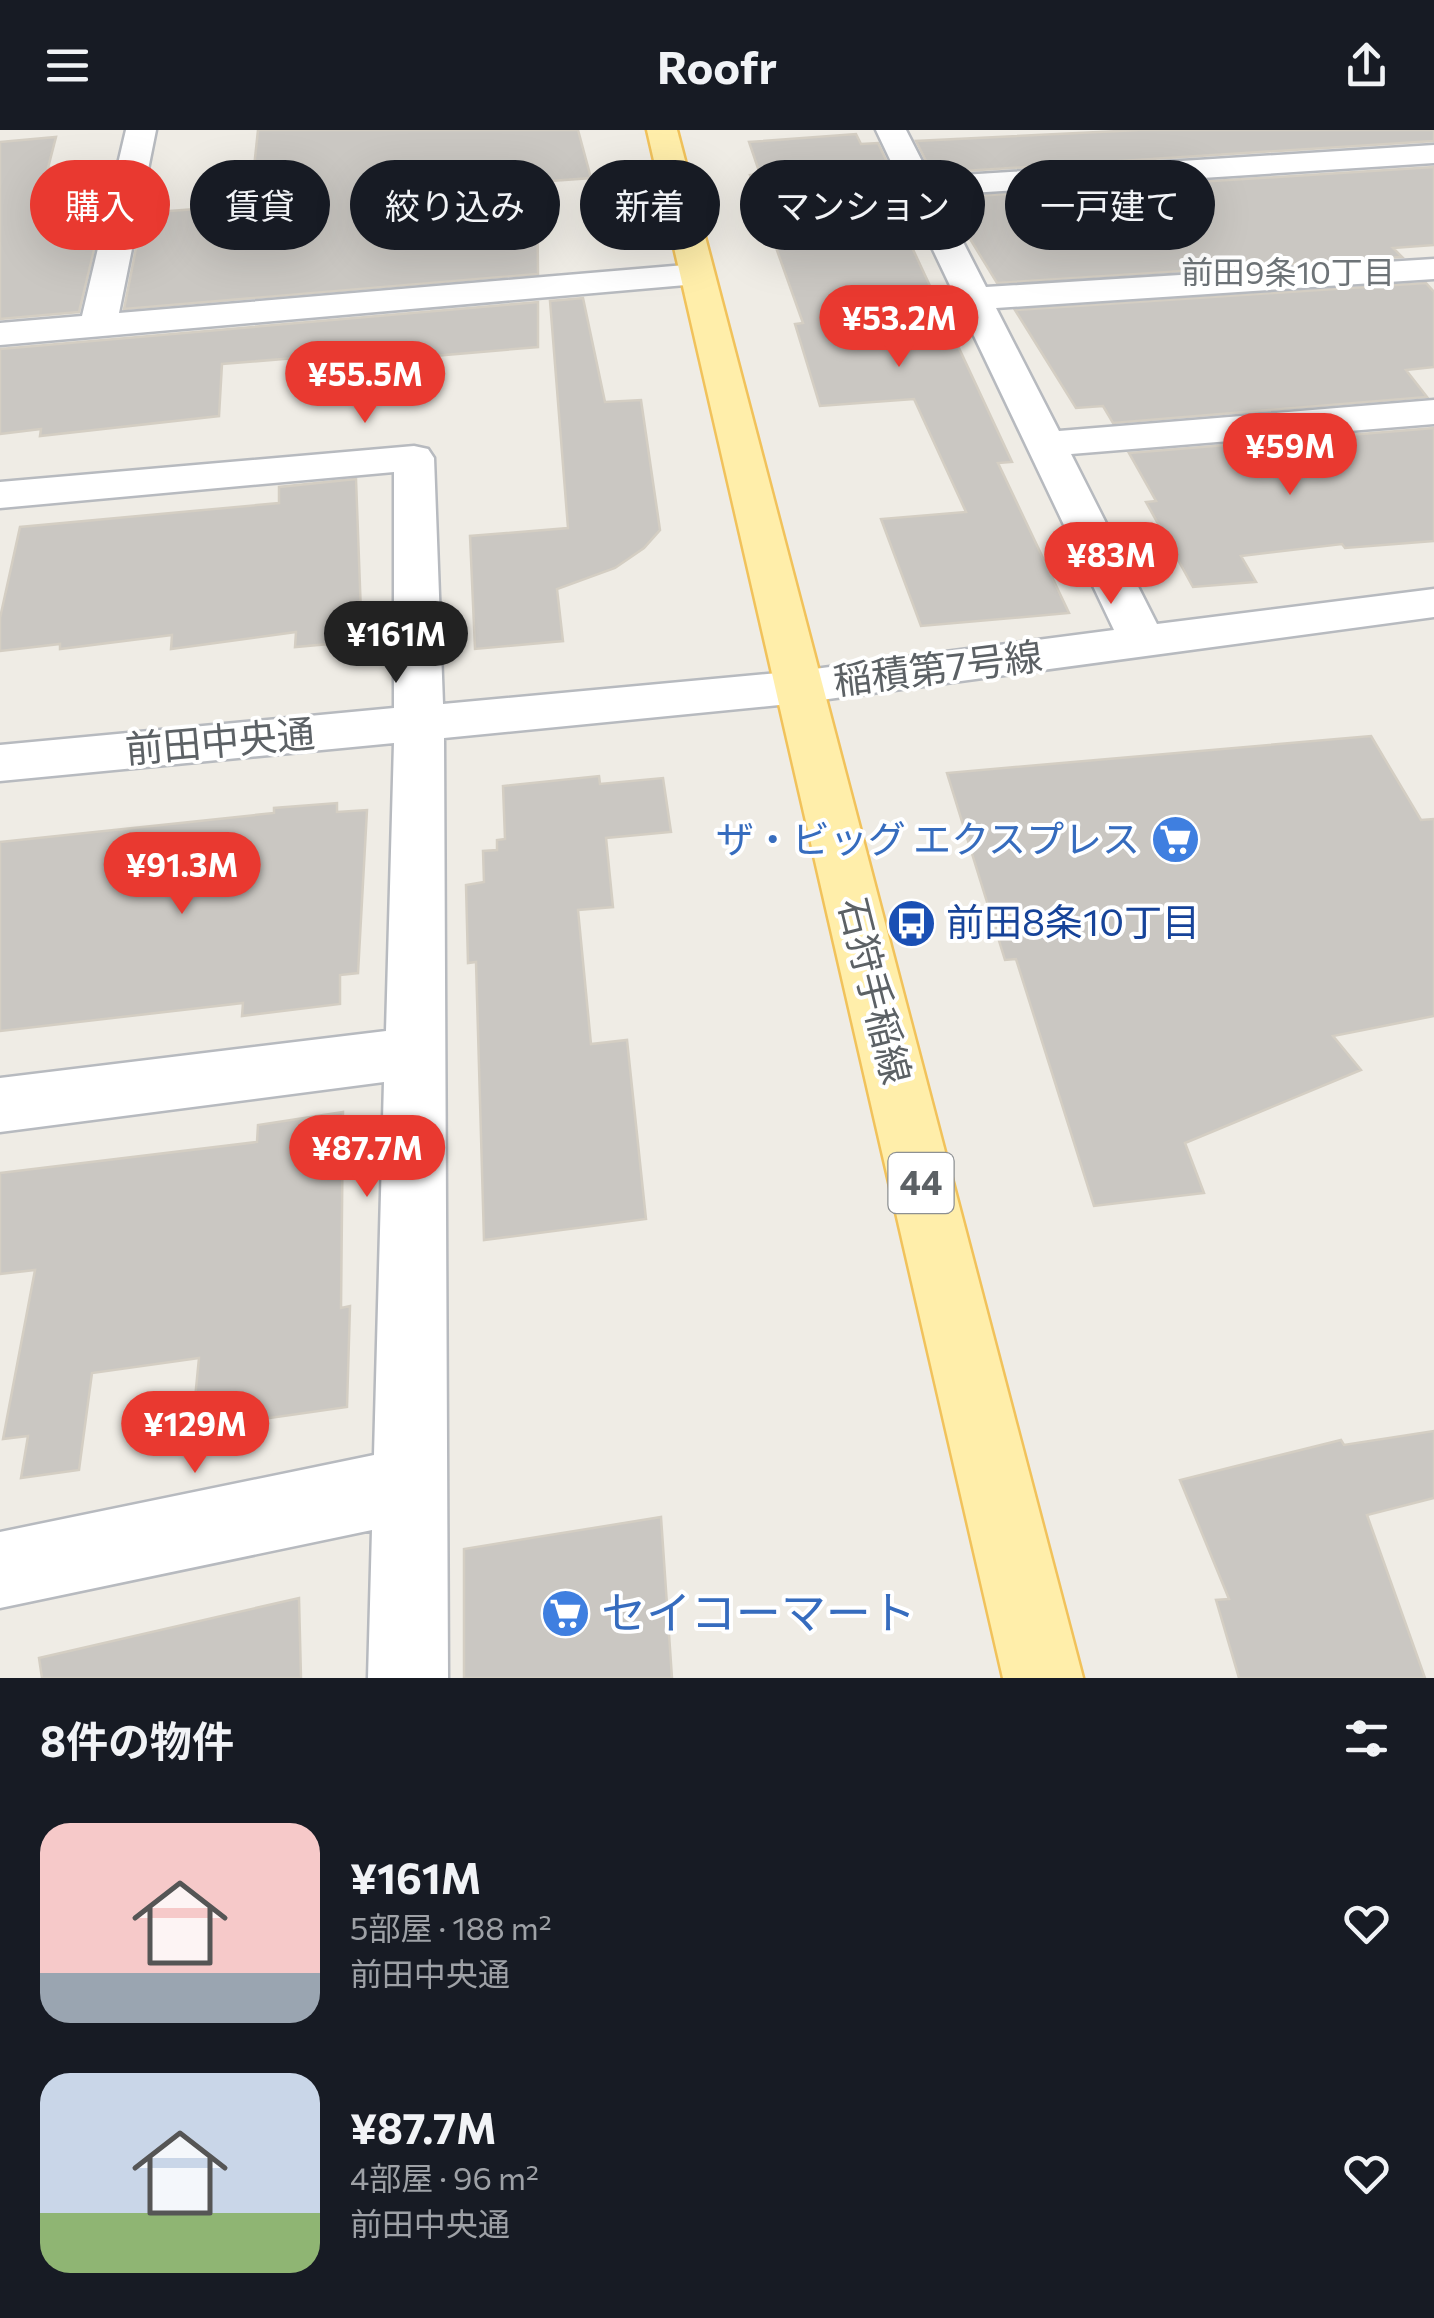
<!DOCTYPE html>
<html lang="ja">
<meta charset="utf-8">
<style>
body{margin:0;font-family:Commissioner,"Noto Sans JP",sans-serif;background:#242831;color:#f1f3f6;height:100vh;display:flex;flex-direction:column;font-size:38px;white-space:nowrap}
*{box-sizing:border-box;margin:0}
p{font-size:32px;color:#9ea1a6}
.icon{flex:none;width:55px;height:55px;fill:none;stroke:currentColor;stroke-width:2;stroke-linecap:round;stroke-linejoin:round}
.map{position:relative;height:1548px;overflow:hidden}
.side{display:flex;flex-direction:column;background:#171b24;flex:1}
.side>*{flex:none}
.banner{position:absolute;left:30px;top:30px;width:1375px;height:90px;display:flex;gap:20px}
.price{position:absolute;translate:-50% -85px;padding:0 22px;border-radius:35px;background:#e93930;color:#fff;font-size:32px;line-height:65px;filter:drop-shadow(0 2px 5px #0008)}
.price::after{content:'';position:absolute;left:50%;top:60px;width:30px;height:22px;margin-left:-15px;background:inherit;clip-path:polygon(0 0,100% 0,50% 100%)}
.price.current{background:#222;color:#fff}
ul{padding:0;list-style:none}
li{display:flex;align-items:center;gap:30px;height:250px;padding:0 40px}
li span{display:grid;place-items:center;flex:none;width:280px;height:200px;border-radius:30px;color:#555}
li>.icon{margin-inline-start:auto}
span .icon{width:120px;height:120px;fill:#fffc;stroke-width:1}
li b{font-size:42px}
h2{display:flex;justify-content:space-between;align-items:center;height:120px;padding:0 40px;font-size:42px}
.pill{padding:0 35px;border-radius:45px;background:#171b24;box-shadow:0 10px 40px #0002;font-size:35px;line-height:90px}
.pill.current{background:#e93930;color:#fff}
header{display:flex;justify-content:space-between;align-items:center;height:130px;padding:0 40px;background:#171b24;font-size:45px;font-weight:700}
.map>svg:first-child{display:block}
.building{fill:#cac7c2;stroke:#d4cec3;stroke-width:2.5}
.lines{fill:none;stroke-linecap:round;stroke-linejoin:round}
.minor-casing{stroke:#b7babf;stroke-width:5}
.major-casing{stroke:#f1c25b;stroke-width:5}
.minor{fill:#fff;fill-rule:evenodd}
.major{fill:#fea;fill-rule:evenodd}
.labels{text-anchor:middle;stroke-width:8;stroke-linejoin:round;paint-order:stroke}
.far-neighbourhood-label{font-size:32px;fill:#6d7377;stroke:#fff}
.shield{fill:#fff;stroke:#8d9093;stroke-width:2.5}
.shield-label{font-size:35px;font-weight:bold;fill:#5c6165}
.street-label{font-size:38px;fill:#5c6165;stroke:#fff}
.shop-label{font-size:38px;fill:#366cbe;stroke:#fff;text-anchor:end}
.transit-label{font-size:38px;fill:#164399;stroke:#fff;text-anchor:start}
.near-shop-label{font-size:45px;fill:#366cbe;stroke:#fff;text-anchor:start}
</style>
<header><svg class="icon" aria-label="menu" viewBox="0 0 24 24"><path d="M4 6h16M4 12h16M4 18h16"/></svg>Roofr<svg class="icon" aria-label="share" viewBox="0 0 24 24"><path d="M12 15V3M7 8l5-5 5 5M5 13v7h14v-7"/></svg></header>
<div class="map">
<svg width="1434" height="1548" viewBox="0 0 1434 1548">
<rect width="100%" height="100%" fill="#efece5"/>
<path class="building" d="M 258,0 L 578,0 L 591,48 L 537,52 L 538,144 L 124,179 L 143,83 L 250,75 Z
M 1139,0 L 1434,0 L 1434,11 L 932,43 L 916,11 Z
M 856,4 L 861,14 L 878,13 L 915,91 L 903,98 L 1012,332 L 998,333 L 1069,483 L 921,496 L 881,389 L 966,382 L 914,269 L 820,276 L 795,194 L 803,193 L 750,45 L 760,44 L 749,12 Z
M 56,7 L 48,38 L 82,36 L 75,68 L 91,70 L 86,88 L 102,87 L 79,182 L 0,189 L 0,12 Z
M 1434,37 L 1434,115 L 1393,118 L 1402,127 L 997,153 L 945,68 Z
M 1426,153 L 1434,162 L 1434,237 L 1406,240 L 1427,267 L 1113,293 L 1103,276 L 1076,278 L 1015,180 Z
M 583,168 L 605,272 L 641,270 L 660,400 L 644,418 L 615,438 L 557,459 L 563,511 L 475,519 L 470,406 L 568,398 L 550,171 Z
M 538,172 L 538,217 L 434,226 L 434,230 L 343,232 L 344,224 L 222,234 L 219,286 L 40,306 L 41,299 L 0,304 L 0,219 Z
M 1434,298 L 1434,411 L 1345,418 L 1342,414 L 1241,426 L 1256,452 L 1193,457 L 1146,372 L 1156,371 L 1129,323 Z
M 356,349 L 362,511 L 295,517 L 296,502 L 171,519 L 172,505 L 60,519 L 60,514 L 0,521 L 0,488 L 20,397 L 279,373 L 279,357 Z
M 1371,606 L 1421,690 L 1434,689 L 1434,886 L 1333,906 L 1361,940 L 1185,1013 L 1204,1063 L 1094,1076 L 1016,829 L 1005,830 L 947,643 Z
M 599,646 L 600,654 L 663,648 L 671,702 L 606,708 L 613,777 L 578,780 L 591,914 L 627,910 L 646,1089 L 484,1110 L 476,832 L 468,833 L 466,755 L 484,752 L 483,721 L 497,720 L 497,710 L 505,709 L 503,656 Z
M 337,673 L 337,682 L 367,680 L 358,843 L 340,845 L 340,874 L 242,886 L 243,873 L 0,901 L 0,712 L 274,683 L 274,678 Z
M 343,982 L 341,1178 L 350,1176 L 347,1277 L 192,1299 L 199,1228 L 92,1243 L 79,1340 L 21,1348 L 28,1306 L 3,1309 L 35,1140 L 0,1144 L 0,1043 L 257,1012 L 258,995 Z
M 1434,1301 L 1434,1368 L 1367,1385 L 1425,1548 L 1239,1548 L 1216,1470 L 1229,1469 L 1180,1350 L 1341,1310 L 1344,1315 Z
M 661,1387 L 672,1548 L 464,1548 L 464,1419 Z
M 299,1468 L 301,1548 L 42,1548 L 39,1528 Z"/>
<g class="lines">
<defs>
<path id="minor" d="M 126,0 L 156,0 L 119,183 L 697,134 L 709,137 L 714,144 L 709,151 L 697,154 L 0,215 L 0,193 L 82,186 Z
M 876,0 L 906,0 L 930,47 L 1434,15 L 1434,33 L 939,65 L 986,157 L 1434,129 L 1434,149 L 996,178 L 1059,301 L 1434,270 L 1434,294 L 1071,324 L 1157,494 L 1434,459 L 1434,487 L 799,573 L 444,608 L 448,1548 L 368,1548 L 372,1400 L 0,1478 L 0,1402 L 374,1325 L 384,952 L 0,1002 L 0,948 L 386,901 L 394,613 L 0,651 L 0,615 L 394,578 L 394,342 L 0,378 L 0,352 L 414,316 L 428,319 L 434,328 L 443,574 L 799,541 L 1114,500 Z"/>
<path id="major" d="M 647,0 L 677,0 L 1083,1548 L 1003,1548 Z"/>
</defs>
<use href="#minor" class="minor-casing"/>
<use href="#major" class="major-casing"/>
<use href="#minor" class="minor"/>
<use href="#major" class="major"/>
</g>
<defs>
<symbol id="supermarket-disc" viewBox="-11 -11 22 22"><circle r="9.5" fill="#3f7fe0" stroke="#fff"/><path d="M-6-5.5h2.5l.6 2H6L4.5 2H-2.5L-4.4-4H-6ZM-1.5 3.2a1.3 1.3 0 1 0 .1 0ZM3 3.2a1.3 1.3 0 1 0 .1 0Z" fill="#fff"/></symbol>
<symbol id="bus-disc" viewBox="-11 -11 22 22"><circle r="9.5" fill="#1a4fb4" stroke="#fff"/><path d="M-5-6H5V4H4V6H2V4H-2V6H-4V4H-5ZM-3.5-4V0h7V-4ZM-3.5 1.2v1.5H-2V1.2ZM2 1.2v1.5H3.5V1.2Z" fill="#fff"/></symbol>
</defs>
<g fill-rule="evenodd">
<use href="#supermarket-disc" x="1148" y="682" width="55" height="55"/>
<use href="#bus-disc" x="884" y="766" width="55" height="55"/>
<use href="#supermarket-disc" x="538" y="1456" width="55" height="55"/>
</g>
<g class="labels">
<g class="far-neighbourhood-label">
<text x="1288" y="154">前田9条10丁目</text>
</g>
<rect class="shield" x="888.5" y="1023" width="65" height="60" rx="8"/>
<g class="shield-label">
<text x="921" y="1065">44</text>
</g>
<g class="street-label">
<text transform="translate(938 539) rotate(-7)" y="13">稲積第7号線</text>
<text transform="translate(220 612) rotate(-5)" y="13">前田中央通</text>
<text transform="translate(874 861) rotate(76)" y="13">石狩手稲線</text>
</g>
<g class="shop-label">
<text x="1140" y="723">ザ・ビッグ エクスプレス</text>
</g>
<g class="transit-label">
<text x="946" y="806">前田8条10丁目</text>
</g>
<g class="near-shop-label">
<text x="601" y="1499">セイコーマート</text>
</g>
</g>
</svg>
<b class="price" style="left:899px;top:240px">¥53.2M</b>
<b class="price" style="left:365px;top:296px">¥55.5M</b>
<b class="price" style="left:1290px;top:368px">¥59M</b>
<b class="price" style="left:1111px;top:477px">¥83M</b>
<b class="price current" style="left:396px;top:556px">¥161M</b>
<b class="price" style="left:182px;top:787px">¥91.3M</b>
<b class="price" style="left:367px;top:1070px">¥87.7M</b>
<b class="price" style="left:195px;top:1346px">¥129M</b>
<div class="banner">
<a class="pill current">購入</a>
<a class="pill">賃貸</a>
<a class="pill">絞り込み</a>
<a class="pill">新着</a>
<a class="pill">マンション</a>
<a class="pill">一戸建て</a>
</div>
</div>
<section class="side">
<h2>8件の物件<svg class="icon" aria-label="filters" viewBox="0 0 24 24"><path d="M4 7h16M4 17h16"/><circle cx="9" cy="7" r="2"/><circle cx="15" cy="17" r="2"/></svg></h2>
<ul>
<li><span style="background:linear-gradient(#f6c9c9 75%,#9aa5b1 0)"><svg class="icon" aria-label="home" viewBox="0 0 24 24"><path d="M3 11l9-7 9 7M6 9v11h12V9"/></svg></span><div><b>¥161M</b><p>5部屋 · 188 m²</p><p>前田中央通</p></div><svg class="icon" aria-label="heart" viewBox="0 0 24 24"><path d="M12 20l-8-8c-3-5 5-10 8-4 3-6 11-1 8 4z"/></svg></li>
<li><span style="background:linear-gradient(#c9d6e8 70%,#8fb573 0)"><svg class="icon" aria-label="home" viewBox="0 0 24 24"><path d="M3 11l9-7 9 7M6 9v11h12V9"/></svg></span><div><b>¥87.7M</b><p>4部屋 · 96 m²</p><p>前田中央通</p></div><svg class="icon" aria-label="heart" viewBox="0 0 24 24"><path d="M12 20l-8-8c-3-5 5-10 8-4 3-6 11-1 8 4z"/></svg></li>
</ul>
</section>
